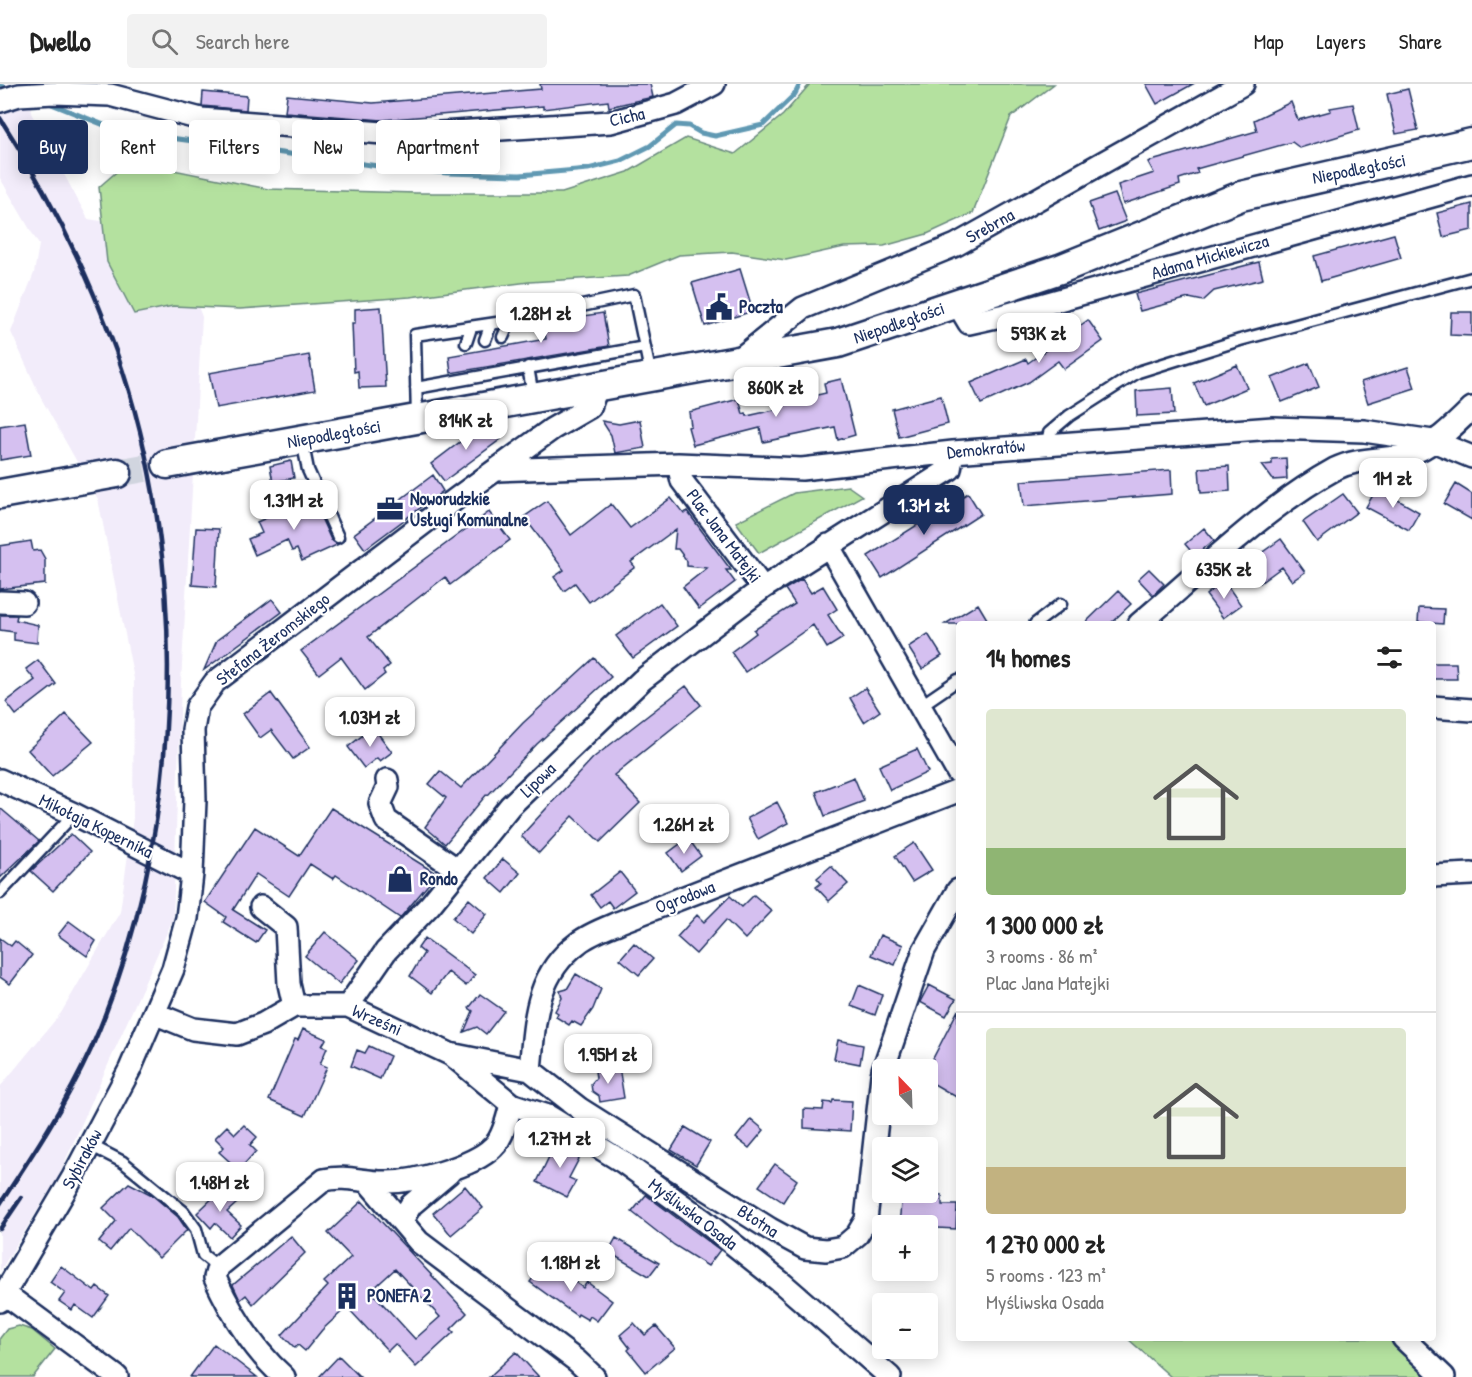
<!DOCTYPE html>
<meta charset="utf-8">
<style>
body{margin:0;font-family:"Patrick Hand",sans-serif;background:#f2f2f2;color:#222;height:100vh;display:flex;flex-direction:column;font-size:22px;white-space:nowrap}
*{box-sizing:border-box;margin:0}
p{font-size:20px;color:#767676}
.icon{flex:none;width:33px;height:33px;fill:none;stroke:currentColor;stroke-width:2;stroke-linecap:round;stroke-linejoin:round}
.map{position:relative;flex:1;overflow:hidden}
.sheet{position:absolute;left:956px;top:537px;width:480px;height:720px;display:flex;flex-direction:column;background:#fff;border-radius:6px;box-shadow:0 3px 15px #0003}
.sheet>*{flex:none}
.guide{position:absolute;left:18px;top:36px;width:570px;height:54px;display:flex;gap:12px}
.needle{width:39px;rotate:337deg}
.fabs{position:absolute;left:872px;top:975px;display:grid;gap:12px}
.fabs a{display:grid;place-items:center;width:66px;height:66px;border-radius:6px;background:#fff;box-shadow:0 3px 15px #0003;font-size:30px}
.price{position:absolute;translate:-50% -51px;padding:0 14px;border-radius:12px;background:#fff;color:#222;font-size:20px;line-height:39px;filter:drop-shadow(0 2px 3px #0008)}
.price::after{content:'';position:absolute;left:50%;top:36px;width:18px;height:14px;margin-left:-9px;background:inherit;clip-path:polygon(0 0,100% 0,50% 100%)}
.price.active{background:#1b2f5e;color:#fff}
ul{padding:0;list-style:none}
li{display:grid;align-content:center;gap:12px;height:318px;padding:0 30px}
li+li{border-top:2px solid #e0e0e0}
li span{display:grid;place-items:center;height:186px;border-radius:6px;color:#555}
li>.icon{margin-inline-start:auto}
span .icon{width:108px;height:108px;fill:#fffc;stroke-width:1}
li b{font-size:26px}
h2{display:flex;justify-content:space-between;align-items:center;height:72px;padding:0 30px;font-size:26px}
.pill{padding:0 21px;border-radius:6px;background:#fff;box-shadow:0 3px 15px #0003;font-size:21px;line-height:54px}
.pill.active{background:#1b2f5e;color:#fff}
header{display:flex;align-items:center;gap:36px;box-sizing:border-box;height:84px;padding:0 30px;background:#fff;border-bottom:2px solid #e0e0e0}
header strong{font-size:28px}
nav{display:flex;gap:33px;margin-inline-start:auto;font-size:21px}
.search{width:420px;height:54px;background:#f2f2f2;display:flex;align-items:center;gap:15px;box-sizing:border-box;padding:0 21px;border-radius:6px;color:#767676;font-size:22px}
.map>svg:first-child{display:block}
.built{fill:#f2ecfa}
.green{fill:#b4e19f;stroke:#68887e;stroke-width:1.5}
.lines{fill:none;stroke-linecap:round;stroke-linejoin:round}
.stream{stroke:#6199b3;stroke-width:5}
.building{fill:#d5c0f0;stroke:#1b2f5e;stroke-width:1.5;fill-rule:evenodd}
.secondary-tunnel{stroke:#d1d5df;stroke-width:28;stroke-dasharray:28 14;stroke-linecap:butt}
.lane-casing{stroke:#1b2f5e;stroke-width:15}
.street-casing{stroke:#1b2f5e;stroke-width:26}
.secondary-casing{stroke:#1b2f5e;stroke-width:33}
.lane{stroke:#fff;stroke-width:10}
.street{stroke:#fff;stroke-width:21}
.secondary{stroke:#fff;stroke-width:28}
.rail{stroke:#1b2f5e;stroke-width:4.5}
.labels{text-anchor:middle;stroke-width:4.5;stroke-linejoin:round;paint-order:stroke}
.street-label{font-size:18px;fill:#1b2f5e;stroke:#fff}
.poi-label{font-size:18px;font-weight:bold;fill:#1b2f5e;stroke:#fff;text-anchor:start}
</style>
<header>
<strong>Dwello</strong>
<div class="search"><svg class="icon" aria-label="search" viewBox="0 0 24 24"><circle cx="10" cy="10" r="6"/><path d="M15 15l6 6"/></svg>Search here</div>
<nav><a>Map</a><a>Layers</a><a>Share</a></nav>
</header>
<div class="map">
<svg width="1472" height="1293" viewBox="0 0 1472 1293">
<rect width="100%" height="100%" fill="#fff"/>
<filter id="ink" filterUnits="userSpaceOnUse"><feTurbulence type="fractalNoise" baseFrequency=".0167" numOctaves="2"/><feDisplacementMap in="SourceGraphic" scale="12" xChannelSelector="R" yChannelSelector="G"/><feConvolveMatrix kernelMatrix="1 2 1 2 8 2 1 2 1" color-interpolation-filters="sRGB"/></filter>
<g filter="url(#ink)">
<path class="built" d="M 0,0 L 29,0 L 31,29 L 88,135 L 170,148 L 202,233 L 181,598 L 173,835 L 58,1093 L 0,1187 L 0,1003 L 61,929 L 120,828 L 133,734 L 134,595 L 98,415 L 42,316 L 11,248 L 34,189 L 39,161 L 0,94 Z"/>
<path class="green" d="M 810,0 L 1054,0 L 1011,33 L 973,129 L 927,150 L 884,162 L 844,163 L 786,176 L 732,168 L 679,171 L 628,192 L 529,198 L 410,213 L 240,225 L 173,222 L 134,230 L 107,178 L 99,103 L 129,77 L 268,105 L 416,109 L 562,109 L 628,88 L 686,54 L 735,70 L 783,31 Z
M 848,402 L 862,412 L 759,469 L 736,438 L 794,409 Z
M 19,1242 L 32,1246 L 55,1265 L 33,1293 L 0,1293 L 0,1254 L 7,1245 Z
M 1127,1254 L 1392,1254 L 1433,1293 L 1171,1293 Z"/>
<g class="lines">
<path class="stream" d="M 0,2 L 13,6
M 44,17 L 119,47 L 378,82 L 447,89 L 520,91 L 588,85 L 620,77 L 650,62 L 676,41 L 689,42 L 701,49 L 715,52 L 763,41 L 795,10 L 800,0"/>
</g>
<path class="building" d="M 540,0 L 650,0 L 653,13 L 609,23 L 608,17 L 543,25 L 543,22 L 382,36 L 285,28 L 287,11 L 373,19 L 541,5 Z
M 1146,0 L 1193,0 L 1157,20 Z
M 1408,5 L 1418,46 L 1396,50 L 1387,10 Z
M 203,8 L 247,12 L 246,26 L 202,22 Z
M 1291,18 L 1298,36 L 1331,27 L 1330,24 L 1353,20 L 1359,46 L 1300,64 L 1292,58 L 1196,85 L 1198,89 L 1179,95 L 1180,101 L 1123,120 L 1118,101 L 1154,89 L 1148,78 L 1257,47 L 1254,36 Z
M 1115,110 L 1126,137 L 1099,147 L 1089,119 Z
M 1472,120 L 1472,146 L 1443,153 L 1437,129 Z
M 1394,150 L 1401,174 L 1321,197 L 1314,172 Z
M 1259,178 L 1263,195 L 1214,207 L 1203,217 L 1189,214 L 1140,227 L 1135,210 Z
M 740,185 L 753,227 L 705,242 L 692,199 Z
M 381,223 L 386,303 L 359,304 L 358,287 L 354,288 L 352,239 L 355,239 L 355,225 Z
M 1451,228 L 1472,228 L 1472,252 L 1450,251 Z
M 603,229 L 609,262 L 451,289 L 449,272 L 546,255 L 543,238 Z
M 1088,236 L 1103,257 L 1064,285 L 1058,277 L 1029,298 L 981,320 L 971,299 L 1026,275 L 1028,279 Z
M 309,271 L 315,306 L 216,324 L 209,289 Z
M 1309,279 L 1319,303 L 1282,318 L 1272,294 Z
M 1237,281 L 1247,304 L 1204,322 L 1194,299 Z
M 1408,283 L 1415,304 L 1368,319 L 1361,298 Z
M 841,295 L 855,351 L 838,356 L 835,343 L 763,358 L 760,344 L 693,361 L 688,343 L 691,342 L 689,328 L 739,315 L 743,330 L 746,329 L 747,332 L 779,325 L 778,320 L 826,309 L 824,299 Z
M 1172,304 L 1174,330 L 1137,332 L 1136,307 Z
M 941,312 L 948,340 L 899,353 L 892,325 Z
M 640,336 L 645,364 L 615,369 L 611,351 L 602,337 L 619,340 Z
M 25,338 L 31,371 L 0,376 L 0,342 Z
M 485,339 L 489,339 L 501,355 L 444,397 L 431,380 Z
M 1286,374 L 1287,395 L 1273,396 L 1262,381 L 1272,380 L 1272,375 Z
M 291,377 L 294,394 L 273,398 L 270,382 Z
M 1229,382 L 1230,407 L 1201,409 L 1199,384 Z
M 1171,386 L 1172,410 L 1024,422 L 1021,397 Z
M 433,391 L 443,407 L 365,465 L 354,450 Z
M 1456,400 L 1472,410 L 1472,436 L 1444,420 Z
M 1377,404 L 1419,428 L 1409,446 L 1366,423 Z
M 968,409 L 981,430 L 882,494 L 868,472 Z
M 1343,410 L 1357,428 L 1317,458 L 1303,438 Z
M 312,414 L 331,456 L 339,460 L 302,477 L 297,465 L 292,467 L 287,456 L 255,471 L 248,455 L 262,449 L 257,438 Z
M 671,414 L 684,430 L 687,427 L 731,486 L 726,486 L 735,498 L 699,525 L 683,503 L 707,484 L 687,482 L 687,477 L 678,465 L 674,465 L 676,445 L 631,478 L 635,483 L 589,518 L 575,499 L 564,507 L 554,493 L 564,486 L 524,433 L 547,417 L 571,451 L 611,420 L 630,444 Z
M 489,428 L 510,456 L 450,501 L 445,493 L 368,553 L 390,581 L 383,587 L 385,590 L 365,606 L 341,573 L 319,590 L 301,567 Z
M 196,444 L 219,445 L 216,503 L 192,501 Z
M 1204,444 L 1214,456 L 1195,472 L 1185,460 Z
M 1281,455 L 1305,488 L 1292,497 L 1282,483 L 1260,499 L 1246,480 Z
M 31,457 L 33,467 L 40,466 L 45,475 L 45,500 L 0,505 L 0,462 Z
M 1149,485 L 1164,500 L 1153,511 L 1138,495 Z
M 802,495 L 811,509 L 823,502 L 837,525 L 828,531 L 843,554 L 827,564 L 813,541 L 745,588 L 731,568 L 756,549 L 754,546 L 795,520 L 785,505 Z
M 1224,497 L 1241,521 L 1223,534 L 1206,511 Z
M 1118,507 L 1131,520 L 1110,540 L 1084,540 Z
M 272,515 L 282,528 L 204,586 L 217,556 Z
M 660,519 L 677,542 L 633,574 L 616,552 Z
M 978,520 L 990,540 L 945,540 Z
M 1419,524 L 1444,525 L 1443,540 L 1418,538 Z
M 0,531 L 17,531 L 16,536 L 38,541 L 37,559 L 14,556 L 14,548 L 0,546 Z
M 928,550 L 942,572 L 922,585 L 908,563 Z
M 594,574 L 611,593 L 537,660 L 488,711 L 487,710 L 445,760 L 425,743 L 446,714 L 429,700 L 440,687 L 461,704 L 523,639 Z
M 38,576 L 56,600 L 16,631 L 6,618 L 35,596 L 26,585 Z
M 1432,579 L 1456,579 L 1457,595 L 1432,595 Z
M 686,602 L 701,621 L 614,691 L 640,719 L 600,758 L 573,732 L 539,769 L 521,752 L 593,674 Z
M 865,604 L 880,627 L 864,638 L 850,614 Z
M 271,609 L 310,663 L 293,675 L 271,646 L 260,654 L 243,630 Z
M 66,630 L 93,658 L 52,692 L 28,666 Z
M 373,643 L 392,668 L 380,677 L 377,674 L 364,684 L 348,663 Z
M 917,665 L 928,688 L 890,706 L 879,682 Z
M 854,693 L 864,717 L 825,732 L 816,708 Z
M 777,718 L 788,739 L 758,755 L 747,734 Z
M 0,724 L 39,757 L 0,794 Z
M 331,724 L 437,790 L 400,834 L 336,791 L 333,795 L 310,780 L 289,812 L 256,790 L 233,826 L 265,846 L 256,859 L 223,838 L 226,833 L 205,818 L 255,743 L 299,772 Z
M 71,750 L 90,768 L 53,807 L 31,787 Z
M 688,754 L 701,772 L 681,787 L 668,769 Z
M 914,759 L 932,786 L 912,798 L 895,772 Z
M 503,775 L 520,789 L 504,809 L 487,794 Z
M 831,782 L 848,800 L 829,817 L 816,803 L 821,799 L 817,794 Z
M 620,788 L 635,807 L 613,824 L 608,817 L 600,823 L 591,811 Z
M 754,811 L 772,827 L 745,855 L 726,836 L 696,870 L 677,853 L 697,831 L 704,838 L 730,812 L 742,823 Z
M 469,815 L 487,830 L 471,850 L 453,834 Z
M 69,837 L 96,857 L 87,872 L 58,851 Z
M 325,848 L 359,876 L 339,900 L 305,872 Z
M 880,851 L 903,861 L 895,881 L 871,871 Z
M 0,854 L 11,862 L 15,857 L 32,871 L 10,900 L 0,893 Z
M 425,854 L 475,891 L 466,902 L 448,888 L 432,909 L 410,892 L 424,869 L 418,864 Z
M 634,859 L 653,875 L 639,891 L 620,875 Z
M 576,890 L 601,905 L 593,925 L 581,942 L 572,937 L 569,941 L 556,933 L 558,929 L 555,927 L 562,914 L 560,907 L 567,905 Z
M 859,901 L 882,911 L 875,931 L 851,922 Z
M 929,901 L 956,915 L 946,932 L 920,918 Z
M 480,910 L 504,927 L 486,950 L 477,943 L 464,948 L 473,927 L 469,924 Z
M 958,926 L 958,1014 L 927,996 L 927,986 Z
M 303,945 L 326,955 L 322,962 L 327,964 L 320,980 L 327,983 L 305,1032 L 269,1016 L 295,955 L 298,956 Z
M 838,956 L 863,961 L 860,980 L 834,975 Z
M 369,962 L 390,972 L 380,995 L 351,982 L 357,966 L 365,969 Z
M 619,983 L 624,1014 L 600,1018 L 599,1012 L 592,1007 L 591,1000 L 596,994 L 595,987 Z
M 833,1016 L 852,1017 L 850,1047 L 804,1044 L 804,1025 L 823,1026 L 824,1018 L 832,1019 Z
M 751,1035 L 764,1046 L 749,1064 L 736,1054 Z
M 244,1041 L 257,1053 L 250,1061 L 256,1067 L 239,1086 L 219,1068 L 224,1063 L 215,1054 L 227,1042 L 235,1050 Z
M 685,1043 L 710,1058 L 696,1081 L 671,1066 Z
M 557,1056 L 582,1069 L 569,1094 L 576,1097 L 567,1113 L 537,1098 Z
M 775,1080 L 797,1096 L 783,1118 L 759,1102 Z
M 129,1099 L 152,1111 L 178,1133 L 187,1146 L 159,1174 L 129,1144 L 110,1167 L 99,1158 L 116,1137 L 103,1124 Z
M 465,1102 L 483,1124 L 451,1151 L 433,1129 Z
M 223,1104 L 237,1119 L 227,1128 L 241,1141 L 230,1153 L 215,1139 L 211,1144 L 197,1129 Z
M 914,1110 L 942,1111 L 942,1121 L 957,1121 L 956,1145 L 899,1142 L 901,1119 L 914,1119 Z
M 646,1111 L 720,1166 L 708,1182 L 674,1161 L 632,1128 Z
M 362,1117 L 467,1229 L 451,1245 L 454,1248 L 416,1283 L 395,1260 L 388,1267 L 347,1223 L 322,1246 L 305,1267 L 298,1261 L 295,1264 L 282,1251 L 328,1202 L 324,1198 L 351,1173 L 328,1149 ZM 395,1185 L 440,1233 L 415,1255 L 371,1207 Z
M 291,1152 L 305,1169 L 253,1220 L 246,1211 L 240,1216 L 233,1201 Z
M 616,1154 L 659,1179 L 649,1192 L 608,1168 Z
M 546,1176 L 583,1204 L 587,1198 L 612,1217 L 597,1237 L 590,1232 L 588,1236 L 578,1230 L 577,1232 L 530,1198 Z
M 61,1182 L 94,1207 L 97,1203 L 109,1212 L 93,1234 L 75,1221 L 72,1226 L 59,1217 L 65,1209 L 50,1198 Z
M 634,1239 L 645,1251 L 656,1242 L 675,1264 L 646,1288 L 628,1266 L 630,1264 L 620,1251 Z
M 214,1260 L 257,1293 L 190,1293 Z
M 516,1268 L 539,1293 L 489,1293 Z
M 339,1272 L 360,1293 L 319,1293 Z"/>
<g class="lines">
<path class="secondary-tunnel" d="M 117,389 L 167,380"/>
<defs>
<path id="lane" d="M 503,253 L 510,237
M 485,256 L 491,240
M 466,259 L 471,244
M 528,283 L 533,312
M 416,304 L 645,263
M 417,335 L 415,251 L 510,237 L 634,211 L 651,292
M 302,356 L 308,386 L 338,453
M 1047,360 L 1049,349 L 1069,332 L 1138,288 L 1240,256 L 1472,194
M 1035,540 L 1061,520
M 920,622 L 958,596
M 0,809 L 74,730
M 90,1061 L 123,1078 L 183,1127 L 196,1145 L 203,1171 L 218,1183"/>
<path id="street" d="M 0,17 L 19,11 L 54,9 L 110,11 L 201,35 L 409,51 L 611,38 L 676,20 L 714,0
M 957,219 L 969,239 L 1005,231 L 1472,101
M 737,277 L 803,224 L 956,161 L 1243,0
M 678,380 L 682,397 L 763,504
M 497,386 L 678,380 L 802,385 L 953,368 L 1273,344 L 1364,347 L 1433,357 L 1472,373
M 828,461 L 958,689
M 0,518 L 24,519
M 1139,540 C 1201,488 1264,424 1335,385 C 1359,373 1382,377 1406,371 C 1431,365 1455,341 1472,324
M 1432,623 L 1472,626
M 0,696 L 74,730 L 192,790
M 387,696 L 388,703 L 380,720 L 386,736 L 458,786
M 1432,792 L 1472,790
M 261,823 L 286,843 L 289,900 L 294,922
M 348,922 L 386,867 L 430,821 L 510,722 L 642,596 L 763,504 L 950,385 L 953,368
M 156,930 L 193,945 L 237,950 L 263,940 L 294,922 L 348,922 L 450,970 L 530,986 L 580,1025 L 770,1145 L 805,1164 L 826,1166 L 843,1163 L 857,1151 L 866,1136 L 882,991
M 453,972 L 511,1020 L 548,1032 L 623,1078 L 703,1136 L 783,1200 L 890,1293
M 530,986 C 535,936 535,891 578,859 C 589,850 606,844 620,838 L 958,707
M 883,986 L 924,866 L 958,806
M 368,1098 L 419,1158 L 577,1277 L 594,1293
M 402,1136 L 411,1121 L 449,1089
M 5,1210 L 117,1293
M 0,1217 L 73,1093 L 130,985 L 173,885 L 187,834 L 192,790 L 195,716 L 193,646 L 197,623 L 215,598 L 457,414 L 552,345 L 590,323 L 598,301
M 1403,1254 L 1444,1293
M 284,1293 C 253,1266 232,1231 215,1194 L 218,1183 L 324,1096 C 345,1091 363,1098 384,1098 C 412,1099 473,1083 493,1063 C 503,1054 508,1033 511,1020"/>
<path id="secondary" d="M 167,380 L 838,259 L 1060,185 L 1241,112 L 1472,59
M 0,410 L 117,389"/>
</defs>
<use href="#lane" class="lane-casing"/>
<use href="#street" class="street-casing"/>
<use href="#secondary" class="secondary-casing"/>
<use href="#lane" class="lane"/>
<use href="#street" class="street"/>
<use href="#secondary" class="secondary"/>
<path class="rail" d="M 0,34 C 47,107 87,186 116,267 C 193,485 184,754 91,965 C 66,1020 33,1070 0,1120
M 0,1145 L 21,1114"/>
</g>
</g>
<defs>
<symbol id="civic-bare" viewBox="-9 -9 18 18"><path d="M-.6-6.5H3V-4.5H.6V-3L4-1V1h2V6H-6V1h2V-1L-.6-3ZM-1.2 2.5V6h2.4V2.5Z" fill="#1b2f5e" stroke="#fff" stroke-width="2.5" paint-order="stroke"/></symbol>
<symbol id="office-bare" viewBox="-9 -9 18 18"><path d="M-6-3h4V-5.5h4V-3h4V5H-6ZM-1-4.5V-3h2v-1.5ZM-6 0V1H6V0Z" fill="#1b2f5e" stroke="#fff" stroke-width="2.5" paint-order="stroke"/></symbol>
<symbol id="shop-bare" viewBox="-9 -9 18 18"><path d="M-5-2.5h2.3a2.7 3.5 0 0 1 5.4 0H5L5.5 6h-11ZM-1.5-2.5h3a1.5 2.3 0 0 0-3 0Z" fill="#1b2f5e" stroke="#fff" stroke-width="2.5" paint-order="stroke"/></symbol>
<symbol id="building-bare" viewBox="-9 -9 18 18"><path d="M-4-6H4V6H1V3H-1V6H-4ZM-2.5-4.3h1.7v1.8h-1.7ZM.8-4.3h1.7v1.8H.8ZM-2.5-1h1.7V.8h-1.7ZM.8-1h1.7V.8H.8Z" fill="#1b2f5e" stroke="#fff" stroke-width="2.5" paint-order="stroke"/></symbol>
</defs>
<g fill-rule="evenodd">
<use href="#civic-bare" x="700" y="204" width="38" height="38"/>
<use href="#office-bare" x="371" y="406" width="38" height="38"/>
<use href="#shop-bare" x="381" y="776" width="38" height="38"/>
<use href="#building-bare" x="328" y="1193" width="38" height="38"/>
</g>
<g class="labels">
<g class="street-label">
<text transform="translate(627 33) rotate(-13)" y="6">Cicha</text>
<text transform="translate(1359 85) rotate(-11)" y="6">Niepodległości</text>
<text transform="translate(990 142) rotate(-29)" y="6">Srebrna</text>
<text transform="translate(1210 173) rotate(-16)" y="6">Adama Mickiewicza</text>
<text transform="translate(899 239) rotate(-19)" y="6">Niepodległości</text>
<text transform="translate(334 350) rotate(-10)" y="6">Niepodległości</text>
<text transform="translate(986 365) rotate(-5)" y="6">Demokratów</text>
<text transform="translate(724 452) rotate(53)" y="6">Plac Jana Matejki</text>
<text transform="translate(273 555) rotate(-38)" y="6">Stefana Żeromskiego</text>
<text transform="translate(538 696) rotate(-44)" y="6">Lipowa</text>
<text transform="translate(96 742) rotate(26)" y="6">Mikołaja Kopernika</text>
<text transform="translate(685 813) rotate(-21)" y="6">Ogrodowa</text>
<text transform="translate(377 936) rotate(24)" y="6">Wrześni</text>
<text transform="translate(82 1075) rotate(-62)" y="6">Sybiraków</text>
<text transform="translate(693 1130) rotate(37)" y="6">Myśliwska Osada</text>
<text transform="translate(758 1137) rotate(33)" y="6">Błotna</text>
</g>
<g class="poi-label">
<text x="739" y="229">Poczta</text>
<text x="410" y="421">Noworudzkie<tspan x="410" dy="21">Usługi Komunalne</tspan></text>
<text x="420" y="801">Rondo</text>
<text x="367" y="1218">PONEFA 2</text>
</g>
</g>
</svg>
<div class="fabs">
<a><svg class="needle" viewBox="-14 -14 28 28"><path d="M0-13l5 13h-10z" fill="#e53935"/><path d="M0 13l5-13h-10z" fill="#767676"/></svg></a>
<a><svg class="icon" aria-label="layers" viewBox="0 0 24 24"><path d="M12 4l9 5-9 5-9-5zM3 14l9 5 9-5"/></svg></a>
<a>+</a>
<a>−</a>
</div>
<b class="price" style="left:541px;top:260px">1.28M zł</b>
<b class="price" style="left:1039px;top:280px">593K zł</b>
<b class="price" style="left:776px;top:334px">860K zł</b>
<b class="price" style="left:466px;top:367px">814K zł</b>
<b class="price" style="left:1393px;top:425px">1M zł</b>
<b class="price" style="left:294px;top:447px">1.31M zł</b>
<b class="price active" style="left:924px;top:452px">1.3M zł</b>
<b class="price" style="left:1224px;top:516px">635K zł</b>
<b class="price" style="left:370px;top:664px">1.03M zł</b>
<b class="price" style="left:684px;top:771px">1.26M zł</b>
<b class="price" style="left:608px;top:1001px">1.95M zł</b>
<b class="price" style="left:560px;top:1085px">1.27M zł</b>
<b class="price" style="left:220px;top:1129px">1.48M zł</b>
<b class="price" style="left:571px;top:1209px">1.18M zł</b>
<div class="guide">
<a class="pill active">Buy</a>
<a class="pill">Rent</a>
<a class="pill">Filters</a>
<a class="pill">New</a>
<a class="pill">Apartment</a>
</div>
<section class="sheet">
<h2>14 homes<svg class="icon" aria-label="filters" viewBox="0 0 24 24"><path d="M4 7h16M4 17h16"/><circle cx="9" cy="7" r="2"/><circle cx="15" cy="17" r="2"/></svg></h2>
<ul>
<li><span style="background:linear-gradient(#dfe7d0 75%,#8fb573 0)"><svg class="icon" aria-label="home" viewBox="0 0 24 24"><path d="M3 11l9-7 9 7M6 9v11h12V9"/></svg></span><div><b>1 300 000 zł</b><p>3 rooms · 86 m²</p><p>Plac Jana Matejki</p></div></li>
<li><span style="background:linear-gradient(#dfe7d0 75%,#c2b280 0)"><svg class="icon" aria-label="home" viewBox="0 0 24 24"><path d="M3 11l9-7 9 7M6 9v11h12V9"/></svg></span><div><b>1 270 000 zł</b><p>5 rooms · 123 m²</p><p>Myśliwska Osada</p></div></li>
</ul>
</section>
</div>
